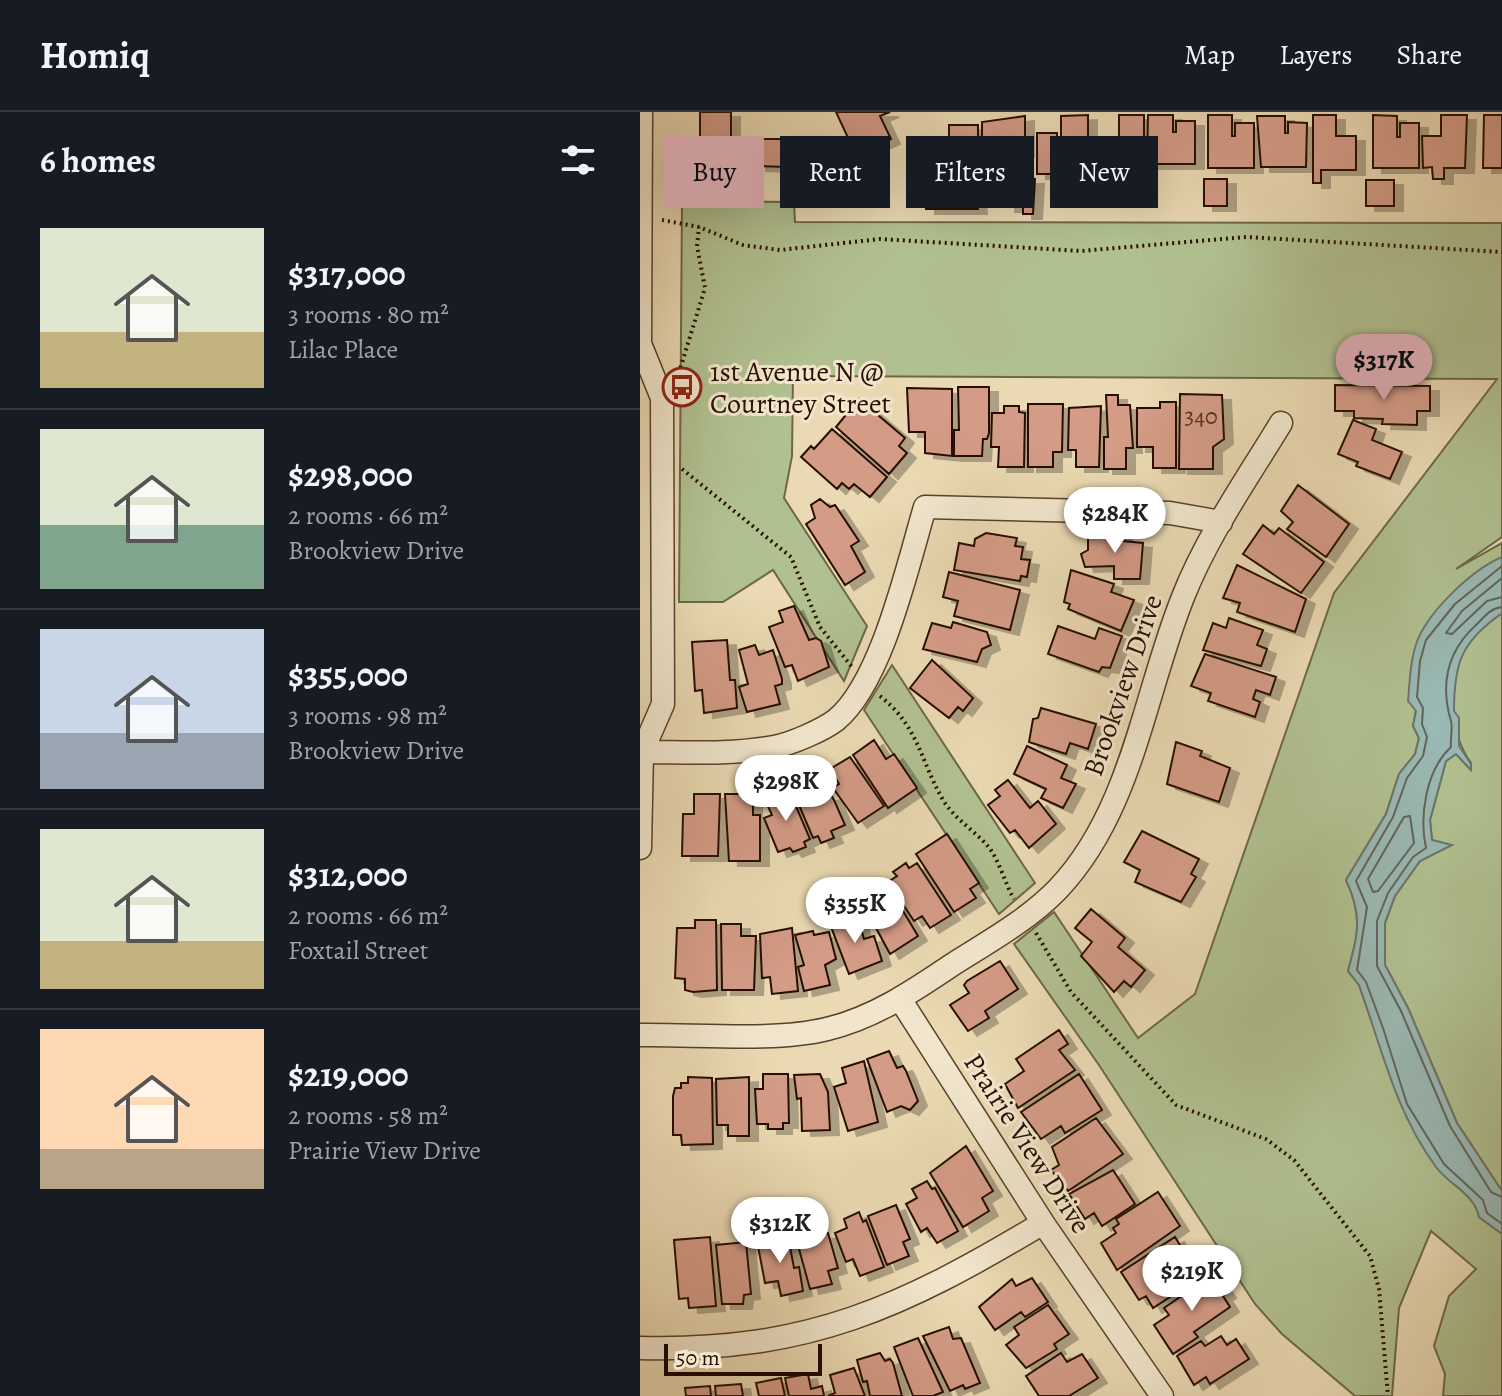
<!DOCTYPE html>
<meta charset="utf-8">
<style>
body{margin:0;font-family:Alegreya,serif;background:#242831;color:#f1f3f6;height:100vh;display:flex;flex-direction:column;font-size:30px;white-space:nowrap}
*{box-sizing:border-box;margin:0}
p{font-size:26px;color:#9ea1a6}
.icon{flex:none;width:44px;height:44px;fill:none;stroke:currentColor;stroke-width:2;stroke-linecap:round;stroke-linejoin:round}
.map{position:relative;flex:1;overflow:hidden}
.details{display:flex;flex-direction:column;background:#171b24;width:640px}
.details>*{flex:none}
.guide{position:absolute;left:24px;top:24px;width:718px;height:72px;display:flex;gap:16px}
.scale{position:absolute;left:24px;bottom:20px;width:158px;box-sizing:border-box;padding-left:8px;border:4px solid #281000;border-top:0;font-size:22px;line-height:28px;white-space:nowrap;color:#281000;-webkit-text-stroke:6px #f1e6cd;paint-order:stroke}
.price{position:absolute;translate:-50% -68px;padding:0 18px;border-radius:28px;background:#fff;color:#222;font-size:26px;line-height:52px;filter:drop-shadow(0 2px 4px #0008)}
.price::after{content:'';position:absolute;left:50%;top:48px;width:24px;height:18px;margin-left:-12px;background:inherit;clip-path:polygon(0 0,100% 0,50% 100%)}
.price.selected{background:#c59692;color:#111}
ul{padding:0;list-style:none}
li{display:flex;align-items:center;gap:24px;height:200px;padding:0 40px}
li+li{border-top:2px solid #363941}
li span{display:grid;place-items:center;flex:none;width:224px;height:160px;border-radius:0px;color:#555}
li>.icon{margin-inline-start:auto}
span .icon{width:96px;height:96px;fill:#fffc;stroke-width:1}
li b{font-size:34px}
h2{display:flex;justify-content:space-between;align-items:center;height:96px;padding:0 40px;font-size:34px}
.chip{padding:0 28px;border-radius:0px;background:#171b24;box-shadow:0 8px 32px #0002;font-size:28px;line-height:72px}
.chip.selected{background:#c59692;color:#111}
header{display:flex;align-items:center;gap:48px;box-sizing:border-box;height:112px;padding:0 40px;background:#171b24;border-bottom:2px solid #363941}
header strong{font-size:38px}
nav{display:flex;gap:44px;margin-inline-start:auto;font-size:28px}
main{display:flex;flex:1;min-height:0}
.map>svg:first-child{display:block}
.green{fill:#b1c090;stroke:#6c6848;stroke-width:2}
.water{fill:#9ab9b4;stroke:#6c756c;stroke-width:2}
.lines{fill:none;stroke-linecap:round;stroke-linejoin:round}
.shore{stroke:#61645a;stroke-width:2}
.building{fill:#d49b86;stroke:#281000;stroke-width:2;filter:url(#shadow)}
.minor-casing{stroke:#58422c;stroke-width:25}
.path{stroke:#281000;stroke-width:4;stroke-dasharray:2 4;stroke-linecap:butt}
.minor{stroke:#f1e6cd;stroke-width:22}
.labels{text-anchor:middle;stroke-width:6;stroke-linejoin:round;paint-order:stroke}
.number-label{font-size:24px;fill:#533322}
.poi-label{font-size:28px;fill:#281000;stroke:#f1e6cd;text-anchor:start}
.street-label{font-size:28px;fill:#281000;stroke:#f1e6cd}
</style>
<header>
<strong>Homiq</strong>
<nav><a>Map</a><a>Layers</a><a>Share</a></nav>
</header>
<main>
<section class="details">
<h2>6 homes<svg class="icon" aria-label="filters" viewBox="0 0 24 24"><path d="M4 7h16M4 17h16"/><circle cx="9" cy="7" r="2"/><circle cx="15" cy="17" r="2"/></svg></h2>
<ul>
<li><span style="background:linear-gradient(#dfe7d0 65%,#c2b280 0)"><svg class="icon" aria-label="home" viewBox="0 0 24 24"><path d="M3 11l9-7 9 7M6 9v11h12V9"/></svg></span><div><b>$317,000</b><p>3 rooms · 80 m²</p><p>Lilac Place</p></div></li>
<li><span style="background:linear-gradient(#dfe7d0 60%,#7fa58c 0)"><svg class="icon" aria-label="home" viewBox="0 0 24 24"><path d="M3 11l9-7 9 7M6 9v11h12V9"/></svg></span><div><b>$298,000</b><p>2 rooms · 66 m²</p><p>Brookview Drive</p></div></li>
<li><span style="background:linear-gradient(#c9d6e8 65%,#9aa5b1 0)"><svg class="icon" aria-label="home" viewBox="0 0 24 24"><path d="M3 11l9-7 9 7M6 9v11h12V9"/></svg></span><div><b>$355,000</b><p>3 rooms · 98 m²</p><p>Brookview Drive</p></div></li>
<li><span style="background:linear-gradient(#dfe7d0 70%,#c2b280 0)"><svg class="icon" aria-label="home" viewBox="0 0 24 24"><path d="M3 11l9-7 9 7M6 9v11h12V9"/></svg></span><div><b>$312,000</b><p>2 rooms · 66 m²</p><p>Foxtail Street</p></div></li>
<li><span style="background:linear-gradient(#ffd9b3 75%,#b9a48a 0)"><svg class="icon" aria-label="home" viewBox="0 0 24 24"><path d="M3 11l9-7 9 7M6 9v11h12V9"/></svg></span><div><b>$219,000</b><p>2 rooms · 58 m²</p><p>Prairie View Drive</p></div></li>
</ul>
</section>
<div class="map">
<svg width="862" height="1284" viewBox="0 0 862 1284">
<defs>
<filter id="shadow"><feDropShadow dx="9" dy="5" stdDeviation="0" flood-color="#0004"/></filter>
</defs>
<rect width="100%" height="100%" fill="#ead9b2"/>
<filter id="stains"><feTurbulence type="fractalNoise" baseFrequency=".0025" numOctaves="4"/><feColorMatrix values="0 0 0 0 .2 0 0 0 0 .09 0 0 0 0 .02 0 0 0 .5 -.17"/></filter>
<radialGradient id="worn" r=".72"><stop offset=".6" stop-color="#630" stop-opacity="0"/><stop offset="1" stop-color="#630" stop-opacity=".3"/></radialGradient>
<path class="green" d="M 42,89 L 154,90 L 155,110 L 862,111 L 862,425 L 816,457 L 862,431 L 862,445 L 830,468 L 793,505 L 773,614 L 779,626 L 775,642 L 759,662 L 746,702 L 706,768 C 723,804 718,822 708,859 L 719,873 L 735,919 L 820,1076 L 837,1094 L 839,1105 L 862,1122 L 862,1284 L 803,1284 L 805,1262 L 794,1234 L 809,1184 L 836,1157 L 791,1119 L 759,1196 L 752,1284 L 715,1284 L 642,1222 L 615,1192 L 459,953 L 374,832 L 414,800 L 498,926 L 555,882 L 694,481 L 857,267 L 153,264 L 152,344 L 144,386 L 227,514 L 204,569 L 133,458 L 83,490 L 39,490 Z
M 862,501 L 862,1079 L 817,1011 L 768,896 L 745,853 L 745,811 L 755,784 L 780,749 L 810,733 L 792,728 L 790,708 L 806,649 L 816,642 L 830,657 L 831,651 C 811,623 803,566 824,536 C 833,523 849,510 862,501 Z
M 252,553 L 395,771 L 359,802 L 224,598 Z"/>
<path class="water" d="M 862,445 L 862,501 C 821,530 814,551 814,599 L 819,606 L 819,634 L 831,652 L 831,658 L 816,642 L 806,649 L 790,708 L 792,728 L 812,733 L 780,749 L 755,784 L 745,811 L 745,853 L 768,896 L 817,1011 L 862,1079 L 862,1122 L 839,1105 C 834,1081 809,1073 796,1055 C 755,999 742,937 719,873 L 708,859 C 718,822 723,804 706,768 L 746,702 L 759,662 L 775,642 L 779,626 L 773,614 L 776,599 L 768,589 C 770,568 770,547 778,527 C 791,497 832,458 862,445 Z"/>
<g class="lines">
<path class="shore" d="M 862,454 L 815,492 L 786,528 L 780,549 L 777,585 L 783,596 L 782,612 L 787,625 L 783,644 L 767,666 L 753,705 L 716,769 L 727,795 L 717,858 L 726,870 L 743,916 L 767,992 L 804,1052 L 843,1088 L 847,1101 L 862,1112
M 862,466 L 822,499 L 806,521 L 812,522 L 847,489 L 862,485
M 862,495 C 851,496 844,505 837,512 C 807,539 800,572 811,609 C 813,616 810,627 811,635 C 786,658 779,704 786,736 L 773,745 L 748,781 L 737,809 L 737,854 L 761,899 L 810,1014 L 851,1080 L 862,1085
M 770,704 L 774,731 L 738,779 L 733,780 L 728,767 L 764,705 Z"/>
</g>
<path class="building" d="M 60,0 L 91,0 L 91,25 L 60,26 Z
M 196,0 L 250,0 L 240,4 L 251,27 L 216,43 Z
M 448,3 L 448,33 L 438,33 L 438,62 L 397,62 L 397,21 L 417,21 L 417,28 L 421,28 L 421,4 Z
M 479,3 L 504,3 L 504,60 L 486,60 L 486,71 L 463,71 L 463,28 L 479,29 Z
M 508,3 L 533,3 L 533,20 L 536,20 L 536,9 L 555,9 L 555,52 L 507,52 Z
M 568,3 L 592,3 L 592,24 L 595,24 L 595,11 L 614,11 L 614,56 L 568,56 Z
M 673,3 L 696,3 L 696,24 L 716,24 L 716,58 L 681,58 L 681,71 L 673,71 Z
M 733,3 L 757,4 L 757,25 L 760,25 L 760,11 L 779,11 L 779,56 L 733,56 Z
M 801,3 L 827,3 L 825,56 L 804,56 L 804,67 L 793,67 L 792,55 L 783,56 L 782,24 L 801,24 Z
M 844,3 L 862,3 L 862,56 L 843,56 Z
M 385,4 L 385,40 L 342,41 L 342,10 Z
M 617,4 L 645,4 L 645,21 L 648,21 L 648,10 L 667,11 L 666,55 L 621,55 Z
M 309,13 L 338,13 L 338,41 L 334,41 L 338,97 L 286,97 L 288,33 L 309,33 Z
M 117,27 L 146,27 L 146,55 L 117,54 Z
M 61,38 L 90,39 L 90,82 L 60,82 Z
M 366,67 L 395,67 L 393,102 L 383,102 L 383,95 L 366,95 Z
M 564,67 L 587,67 L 587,94 L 564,94 Z
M 726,68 L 754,68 L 754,94 L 726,94 Z
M 695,273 L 790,274 L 790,299 L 777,299 L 777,313 L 742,312 L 743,307 L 714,306 L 714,299 L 695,299 Z
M 318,275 L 349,275 L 349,321 L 347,327 L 343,327 L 342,344 L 314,344 L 314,318 L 319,318 Z
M 267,276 L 312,277 L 312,344 L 285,341 L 285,320 L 269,320 Z
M 540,282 L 582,283 L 584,327 L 573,335 L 573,357 L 539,357 Z
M 466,283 L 478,283 L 478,293 L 490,293 L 493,336 L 486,336 L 486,357 L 464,357 L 464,325 L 468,325 Z
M 219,287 L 265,326 L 259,334 L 267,341 L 249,362 L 196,315 Z
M 520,290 L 536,290 L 536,356 L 513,356 L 513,335 L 497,335 L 497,296 L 520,296 Z
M 388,292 L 423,292 L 422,340 L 413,340 L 413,355 L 388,355 Z
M 364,294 L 379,294 L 379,300 L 385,301 L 384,355 L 358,355 L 359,335 L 351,335 L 352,301 L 364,301 Z
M 461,294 L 459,355 L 436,355 L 436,338 L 428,338 L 429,296 Z
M 713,308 L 736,317 L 732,328 L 762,340 L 750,367 L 716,354 L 718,350 L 698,342 Z
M 192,317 L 247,365 L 230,385 L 214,372 L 209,377 L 202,371 L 197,377 L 161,345 L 171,334 L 174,337 Z
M 658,373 L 709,412 L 686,445 L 647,417 L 653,410 L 641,399 Z
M 180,387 L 190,395 L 195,393 L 219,429 L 211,434 L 225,460 L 205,473 L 166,412 L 175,406 L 171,393 Z
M 623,413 L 634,422 L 639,416 L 684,450 L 661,481 L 603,442 Z
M 346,421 L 377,426 L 375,434 L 383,435 L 381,447 L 390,448 L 387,465 L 381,464 L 380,469 L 314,458 L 319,431 L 334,434 L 335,427 Z
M 448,422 L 480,422 L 483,423 L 483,429 L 503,431 L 500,467 L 474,467 L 474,454 L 445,455 L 441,442 L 448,438 Z
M 597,453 L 666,487 L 655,520 L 597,500 L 600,491 L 583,486 Z
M 431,458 L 474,472 L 471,480 L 494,488 L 481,519 L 428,497 L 430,492 L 424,490 Z
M 309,460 L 380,478 L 370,518 L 314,504 L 318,489 L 303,485 Z
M 154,494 L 169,528 L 176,526 L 181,529 L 189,555 L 158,569 L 152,553 L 145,555 L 129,515 L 143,510 L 139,499 Z
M 589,506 L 623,518 L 617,533 L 627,537 L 621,554 L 563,538 L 573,511 L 586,516 Z
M 313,510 L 347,520 L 351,533 L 342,537 L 337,550 L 283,537 L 292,511 L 311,516 Z
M 418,514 L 455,527 L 459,516 L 482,524 L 470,556 L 462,555 L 459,560 L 408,542 Z
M 87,528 L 90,568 L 95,568 L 97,596 L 64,601 L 62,578 L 55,579 L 52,530 Z
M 115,533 L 119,543 L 133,538 L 142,567 L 142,572 L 135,574 L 140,592 L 107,600 L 99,575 L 108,572 L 99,538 Z
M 565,542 L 636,565 L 630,583 L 616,578 L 613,587 L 620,590 L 615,605 L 568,589 L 571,581 L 551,574 Z
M 292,548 L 333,586 L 323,599 L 318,595 L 309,606 L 270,576 Z
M 401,596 L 456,612 L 448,637 L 430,631 L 426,642 L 389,630 L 393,607 L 398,606 Z
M 234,628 L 246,647 L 254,642 L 277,676 L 248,696 L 213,643 Z
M 536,630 L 562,639 L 560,644 L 590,656 L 579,690 L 527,672 Z
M 387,634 L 427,653 L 421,666 L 436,672 L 423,696 L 401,686 L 406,677 L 374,662 Z
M 210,645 L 244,694 L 218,711 L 193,676 L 199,672 L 190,657 Z
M 368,668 L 390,696 L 398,689 L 416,712 L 389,736 L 375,718 L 370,721 L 348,693 L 360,684 L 355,678 Z
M 178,669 L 185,685 L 191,683 L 194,688 L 205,713 L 191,719 L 194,726 L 181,731 L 178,724 L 173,726 L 153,679 Z
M 149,678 L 170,727 L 164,730 L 166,735 L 153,740 L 150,736 L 138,740 L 124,706 L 132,703 L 125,688 Z
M 54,682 L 80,682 L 78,744 L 42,744 L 43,702 L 54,702 Z
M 85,682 L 113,682 L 113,703 L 120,703 L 120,749 L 89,749 Z
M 502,719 L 559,747 L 551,762 L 556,765 L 541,790 L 495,770 L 500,758 L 484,750 Z
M 307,722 L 339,771 L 330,777 L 336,786 L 314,800 L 276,742 Z
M 266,751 L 269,756 L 277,751 L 311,803 L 290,816 L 282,804 L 274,809 L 248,770 L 257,764 L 253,760 Z
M 254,784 L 278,824 L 250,842 L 228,801 Z
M 451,797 L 485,826 L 478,835 L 505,858 L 491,875 L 484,869 L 474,880 L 441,844 L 452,830 L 435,816 Z
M 217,803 L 224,827 L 234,824 L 242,849 L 209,862 L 190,812 Z
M 55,808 L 76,808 L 77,878 L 53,880 L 45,878 L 45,867 L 35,866 L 37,816 L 55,816 Z
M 81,812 L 101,812 L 101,824 L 116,824 L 114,878 L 82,878 Z
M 152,816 L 158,879 L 132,882 L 130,865 L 122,866 L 120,822 Z
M 173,819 L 174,823 L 189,820 L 196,847 L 185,853 L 190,873 L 164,879 L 158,855 L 164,853 L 155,823 Z
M 360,849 L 378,877 L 345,899 L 349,906 L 328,919 L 310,893 L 329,881 L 324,873 L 327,869 Z
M 419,918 L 428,932 L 419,938 L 435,958 L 378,996 L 365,972 L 384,959 L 376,947 Z
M 249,939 L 257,956 L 263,954 L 266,959 L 278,989 L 270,998 L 261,994 L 247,1000 L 227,947 Z
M 224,949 L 238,1010 L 208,1019 L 194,975 L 206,971 L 202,956 Z
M 123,962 L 148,962 L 149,1011 L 143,1011 L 143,1017 L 128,1017 L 128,1012 L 117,1012 L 115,977 L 123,977 Z
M 180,962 L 188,980 L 190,1018 L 162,1019 L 161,986 L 157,987 L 154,963 Z
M 439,962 L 462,998 L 425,1021 L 421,1014 L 401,1027 L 381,1000 Z
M 48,965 L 72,966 L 73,1032 L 42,1033 L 41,1023 L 33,1023 L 33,984 L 35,976 L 41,976 L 41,971 L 48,971 Z
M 109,965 L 109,1024 L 88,1024 L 88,1013 L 77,1013 L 76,967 Z
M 456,1006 L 483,1042 L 428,1079 L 411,1058 L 419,1053 L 412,1035 Z
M 326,1034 L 353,1079 L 342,1086 L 349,1099 L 323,1115 L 290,1061 Z
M 473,1058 L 495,1092 L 462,1114 L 454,1101 L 445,1107 L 429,1082 Z
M 287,1069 L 292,1077 L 295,1076 L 318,1119 L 297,1131 L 287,1116 L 281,1120 L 266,1092 L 277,1086 L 272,1077 Z
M 518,1080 L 540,1114 L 477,1158 L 461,1131 L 476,1121 L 473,1116 L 479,1112 L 476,1107 Z
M 256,1093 L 270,1127 L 263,1130 L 269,1144 L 247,1153 L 228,1104 Z
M 219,1100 L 223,1110 L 226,1108 L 244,1155 L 220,1164 L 213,1147 L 206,1150 L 195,1121 L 207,1116 L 204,1107 Z
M 188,1121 L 198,1156 L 188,1159 L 192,1172 L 170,1177 L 156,1126 Z
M 148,1124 L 154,1156 L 159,1155 L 163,1179 L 141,1184 L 138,1169 L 125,1171 L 117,1129 Z
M 70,1125 L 76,1194 L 49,1196 L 48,1186 L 39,1187 L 34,1128 Z
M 535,1125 L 548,1146 L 559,1139 L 571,1158 L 513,1196 L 506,1184 L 499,1188 L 481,1160 Z
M 106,1130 L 111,1182 L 104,1183 L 103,1192 L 82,1192 L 76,1133 Z
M 574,1162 L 587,1181 L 583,1184 L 590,1195 L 554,1220 L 558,1225 L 533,1242 L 514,1213 L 529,1203 L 524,1196 Z
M 392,1166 L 408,1190 L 385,1205 L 381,1200 L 355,1218 L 339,1195 L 372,1167 L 376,1174 Z
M 408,1193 L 429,1222 L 414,1232 L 417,1237 L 386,1256 L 366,1233 L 379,1223 L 374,1215 Z
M 309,1215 L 313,1227 L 321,1226 L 340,1271 L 325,1277 L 323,1273 L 310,1279 L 283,1224 Z
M 581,1224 L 587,1233 L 596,1227 L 609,1247 L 570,1272 L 566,1265 L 554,1273 L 537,1244 L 561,1229 L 565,1234 Z
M 278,1226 L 303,1280 L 293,1284 L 273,1284 L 254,1235 Z
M 240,1241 L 245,1249 L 250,1247 L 253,1251 L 262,1284 L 230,1284 L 227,1269 L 223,1270 L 217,1248 Z
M 421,1241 L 427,1250 L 442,1242 L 458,1266 L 429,1284 L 399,1284 L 386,1264 Z
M 214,1256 L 225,1284 L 188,1284 L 195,1281 L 190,1263 Z
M 168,1262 L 171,1277 L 182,1274 L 184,1284 L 149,1284 L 145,1266 Z
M 141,1266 L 145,1284 L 119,1284 L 116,1271 Z
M 101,1272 L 103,1284 L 76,1284 L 75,1274 Z
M 70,1274 L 71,1284 L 46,1284 L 45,1276 Z"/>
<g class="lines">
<defs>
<path id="minor" d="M 0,237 L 1,0
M 0,640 C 45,640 90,643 134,635 C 151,632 183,618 196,608 C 242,570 268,452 285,395 L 530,401 L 581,410
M 0,736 L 2,640 L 23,592 L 22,286 L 1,234
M 260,887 L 403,1111 L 522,1284
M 0,923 C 55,922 135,930 187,917 C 234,906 275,878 315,851 C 350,829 389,807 418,777 C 492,699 504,582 543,485 C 567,424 607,367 641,311
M 0,1236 C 168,1240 263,1195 403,1111"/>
</defs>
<use href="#minor" class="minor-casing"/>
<path class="path" d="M 22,108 L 59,115 L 103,133 L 140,138 L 240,127 L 441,139 L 606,125 L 862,140
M 37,267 L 65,176 L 57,134 L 59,115
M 42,357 L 151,445 L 180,515 L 212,555
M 240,584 C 279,615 280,648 303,688 C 314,706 332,717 346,732 C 359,746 364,770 374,787
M 396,821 L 431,880 L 536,993 L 626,1027 L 654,1048 L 730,1144 L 739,1177 L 748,1284"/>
<use href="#minor" class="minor"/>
</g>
<defs>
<symbol id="bus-ring" viewBox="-11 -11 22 22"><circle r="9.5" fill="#f1e6cd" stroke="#8f2418" stroke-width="1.5"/><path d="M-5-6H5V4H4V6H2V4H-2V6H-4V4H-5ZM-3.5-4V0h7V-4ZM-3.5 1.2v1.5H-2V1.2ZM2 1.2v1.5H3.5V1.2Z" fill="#8f2418"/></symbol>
</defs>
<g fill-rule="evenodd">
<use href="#bus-ring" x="20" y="253" width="44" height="44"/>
</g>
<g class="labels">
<g class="number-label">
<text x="561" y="312">340</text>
</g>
<g class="poi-label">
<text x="70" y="269">1st Avenue N @<tspan x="70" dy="32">Courtney Street</tspan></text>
</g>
<g class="street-label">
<text transform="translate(482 573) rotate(-71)" y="10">Brookview Drive</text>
<text transform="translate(388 1031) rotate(57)" y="10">Prairie View Drive</text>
</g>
</g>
<rect width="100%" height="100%" filter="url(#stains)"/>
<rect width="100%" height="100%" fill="url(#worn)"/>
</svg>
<div class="scale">50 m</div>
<b class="price selected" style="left:744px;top:290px">$317K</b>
<b class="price" style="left:475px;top:443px">$284K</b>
<b class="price" style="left:146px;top:711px">$298K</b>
<b class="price" style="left:215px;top:833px">$355K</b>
<b class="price" style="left:140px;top:1153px">$312K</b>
<b class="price" style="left:552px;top:1201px">$219K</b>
<div class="guide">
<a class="chip selected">Buy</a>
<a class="chip">Rent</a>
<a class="chip">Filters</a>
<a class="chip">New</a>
</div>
</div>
</main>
